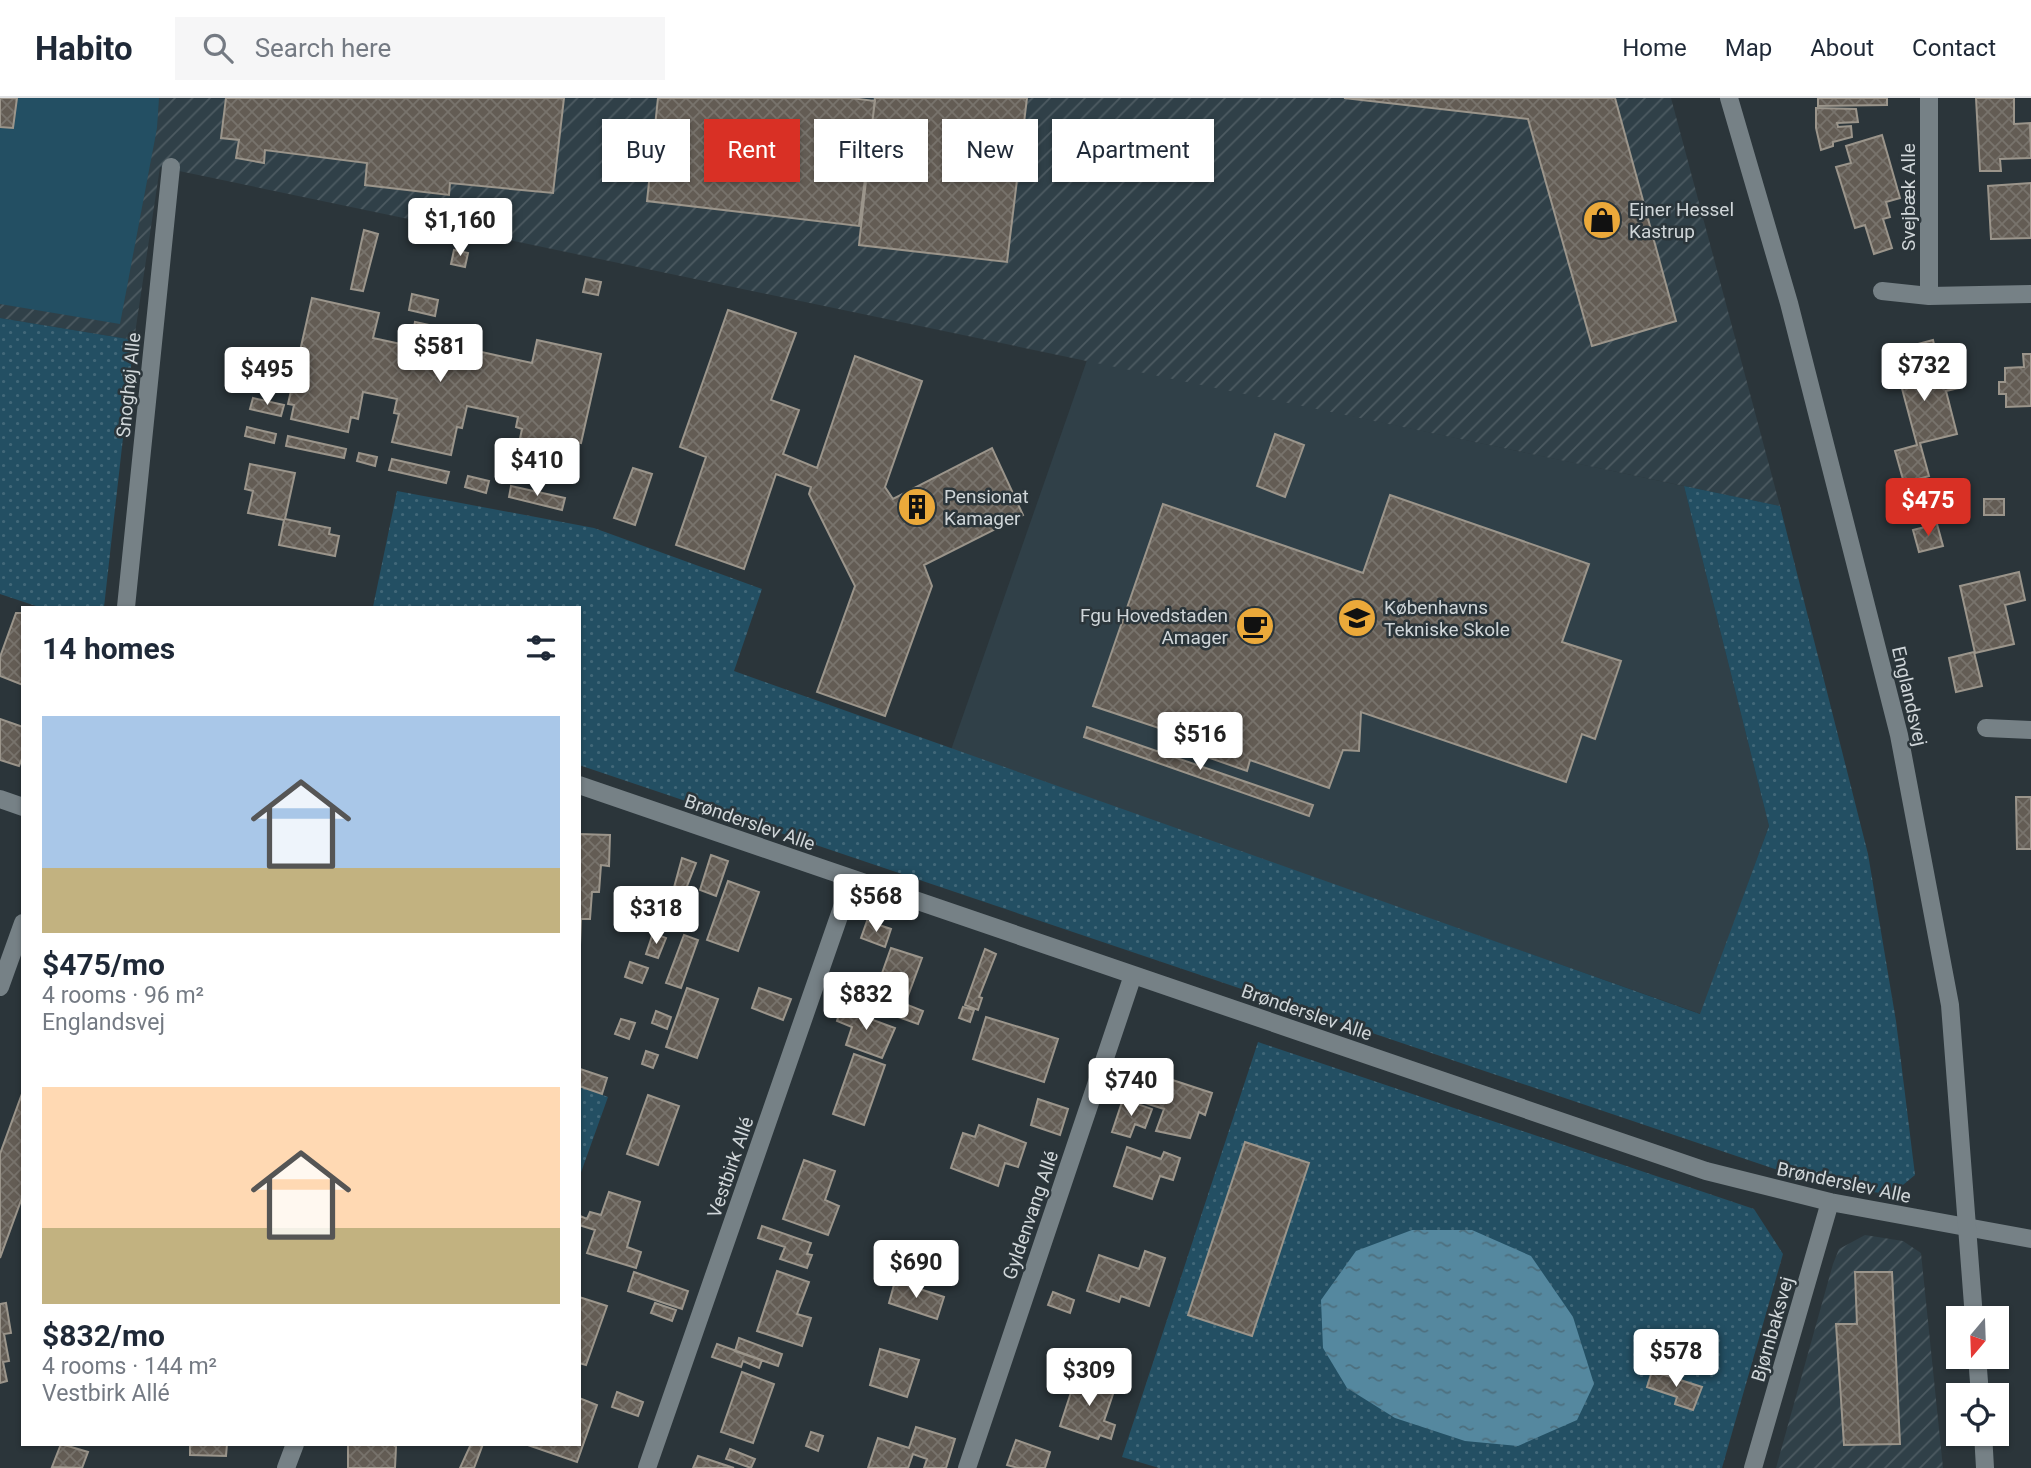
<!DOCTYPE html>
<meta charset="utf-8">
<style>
body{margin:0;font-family:Roboto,sans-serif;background:#f6f6f7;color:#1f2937;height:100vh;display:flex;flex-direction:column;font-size:26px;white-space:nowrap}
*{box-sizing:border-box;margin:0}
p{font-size:23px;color:#747a83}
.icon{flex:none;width:38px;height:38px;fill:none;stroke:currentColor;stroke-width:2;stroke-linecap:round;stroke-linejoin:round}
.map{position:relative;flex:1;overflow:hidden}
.side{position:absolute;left:21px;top:508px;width:560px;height:840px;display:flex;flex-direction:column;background:#fff;border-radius:0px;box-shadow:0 2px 5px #0004}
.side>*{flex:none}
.banner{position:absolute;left:602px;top:21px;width:665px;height:63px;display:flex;gap:14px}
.needle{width:46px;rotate:199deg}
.controls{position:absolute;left:1946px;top:1208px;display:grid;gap:14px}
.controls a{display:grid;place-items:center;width:63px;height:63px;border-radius:0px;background:#fff;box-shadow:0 2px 5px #0004;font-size:35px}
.price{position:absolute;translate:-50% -60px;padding:0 16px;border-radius:7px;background:#fff;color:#222;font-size:23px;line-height:46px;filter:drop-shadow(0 2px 4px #0008)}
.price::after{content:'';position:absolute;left:50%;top:42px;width:21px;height:16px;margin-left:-10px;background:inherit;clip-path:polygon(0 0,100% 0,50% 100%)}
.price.selected{background:#d93025;color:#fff}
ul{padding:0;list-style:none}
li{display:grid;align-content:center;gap:14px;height:371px;padding:0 21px}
li span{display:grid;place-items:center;height:217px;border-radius:0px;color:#555}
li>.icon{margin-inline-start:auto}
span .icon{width:126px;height:126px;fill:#fffc;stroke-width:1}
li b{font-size:30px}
h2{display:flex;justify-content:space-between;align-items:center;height:84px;padding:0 21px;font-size:30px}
.tag{padding:0 24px;border-radius:0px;background:#fff;box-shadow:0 2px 5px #0004;font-size:24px;line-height:63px}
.tag.selected{background:#d93025;color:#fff}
header{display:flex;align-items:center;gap:42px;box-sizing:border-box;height:98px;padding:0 35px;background:#fff;border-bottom:2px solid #e0e1e3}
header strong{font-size:33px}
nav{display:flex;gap:38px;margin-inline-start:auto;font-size:24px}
.search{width:490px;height:63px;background:#f6f6f7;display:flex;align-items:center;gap:18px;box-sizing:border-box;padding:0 24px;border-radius:0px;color:#747a83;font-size:26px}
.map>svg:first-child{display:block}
.built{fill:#304048}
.industrial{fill:url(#industrial-furrows)}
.grass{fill:#234f63}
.park{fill:url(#park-dots)}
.water{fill:url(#water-ripples)}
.building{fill:url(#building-cross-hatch);stroke:#9b958b;stroke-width:2}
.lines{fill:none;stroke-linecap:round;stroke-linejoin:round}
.minor{stroke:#768186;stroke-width:18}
.secondary{stroke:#768186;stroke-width:18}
.labels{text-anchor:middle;stroke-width:5;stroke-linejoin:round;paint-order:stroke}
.street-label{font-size:19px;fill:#d0d6d9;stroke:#2b353a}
.poi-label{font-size:19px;fill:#d0d6d9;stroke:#2b353a;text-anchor:start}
</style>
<header>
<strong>Habito</strong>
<div class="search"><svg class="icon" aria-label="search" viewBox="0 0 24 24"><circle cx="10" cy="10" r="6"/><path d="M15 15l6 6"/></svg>Search here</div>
<nav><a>Home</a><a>Map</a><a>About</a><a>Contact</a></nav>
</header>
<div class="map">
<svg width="2031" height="1370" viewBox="0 0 2031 1370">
<defs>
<pattern id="industrial-furrows" width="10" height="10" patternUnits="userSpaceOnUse" patternTransform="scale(1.75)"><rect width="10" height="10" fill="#304048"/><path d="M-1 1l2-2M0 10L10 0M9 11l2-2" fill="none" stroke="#4d5b62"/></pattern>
<pattern id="park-dots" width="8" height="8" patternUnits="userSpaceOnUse" patternTransform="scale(1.75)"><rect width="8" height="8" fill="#234f63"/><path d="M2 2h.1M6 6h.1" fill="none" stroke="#426879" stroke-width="1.8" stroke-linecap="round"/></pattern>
<pattern id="water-ripples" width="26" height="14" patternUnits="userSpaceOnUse" patternTransform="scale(1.75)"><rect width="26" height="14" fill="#55889f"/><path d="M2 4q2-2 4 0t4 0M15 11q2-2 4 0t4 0" fill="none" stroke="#4d6f7e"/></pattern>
<pattern id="building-cross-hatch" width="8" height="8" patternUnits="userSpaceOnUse" patternTransform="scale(1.75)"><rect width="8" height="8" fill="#635c54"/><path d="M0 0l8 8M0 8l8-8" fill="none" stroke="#78736c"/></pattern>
</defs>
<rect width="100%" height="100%" fill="#2b353a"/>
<path class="built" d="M 1087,262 L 1684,388 L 1769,728 L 1701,916 L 951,652 Z"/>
<path class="industrial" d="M 0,0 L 1671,0 L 1780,408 L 160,69 L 134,242 L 0,220 Z
M 1865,1137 L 1903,1143 L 1921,1155 L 1943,1370 L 1776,1370 L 1833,1166 L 1839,1151 Z"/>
<path class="grass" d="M 0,0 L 159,0 L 157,30 L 120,226 L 0,206 Z"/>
<path class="park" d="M 0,220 L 134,242 L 104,509 L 39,509 L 0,496 Z
M 1684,388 L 1780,408 L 1868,756 L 1896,923 L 1915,1077 L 1892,1096 L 1831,1090 L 579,667 L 579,509 L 373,509 L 397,393 L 594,430 L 762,491 L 734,573 L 1700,916 L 1769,728 Z
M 1258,944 L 1754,1111 L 1783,1156 L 1722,1370 L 1159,1370 L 1122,1359 Z
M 579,988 L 608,999 L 579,1080 Z"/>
<path class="water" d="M 1412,1132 L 1472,1132 L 1531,1158 L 1573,1219 L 1594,1286 L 1577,1322 L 1518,1348 L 1465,1343 L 1395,1320 L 1347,1290 L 1323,1250 L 1321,1202 L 1356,1153 Z"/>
<path class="building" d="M 0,0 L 17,0 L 13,30 L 0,29 Z
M 226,0 L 564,0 L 553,95 L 450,85 L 449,97 L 365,87 L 367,65 L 265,52 L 264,65 L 236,60 L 239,42 L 221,40 Z
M 658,0 L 851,0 L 875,3 L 859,128 L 647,103 Z
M 875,0 L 1027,0 L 1007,164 L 859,147 Z
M 1344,0 L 1615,0 L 1676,223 L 1592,248 L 1528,21 Z
M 1818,0 L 1887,0 L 1887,7 L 1818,8 Z
M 1976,0 L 2014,0 L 2014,26 L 2030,25 L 2031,60 L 2000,61 L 2001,73 L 1980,73 Z
M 1816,10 L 1856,11 L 1858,24 L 1837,25 L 1838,29 L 1851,28 L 1852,39 L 1833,44 L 1833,48 L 1821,52 L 1816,30 Z
M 1882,37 L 1900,100 L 1886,104 L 1890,119 L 1883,121 L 1892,150 L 1874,156 L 1865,127 L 1855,130 L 1836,69 L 1851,65 L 1846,48 Z
M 2031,85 L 2031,140 L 1991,141 L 1988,88 Z
M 364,132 L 378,136 L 363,193 L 351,191 Z
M 454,152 L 468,155 L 465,169 L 451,166 Z
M 586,181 L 601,184 L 598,197 L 583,194 Z
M 412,196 L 438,202 L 435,218 L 409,212 Z
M 312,200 L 379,215 L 373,240 L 410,248 L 415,224 L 480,238 L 477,253 L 532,265 L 537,242 L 601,256 L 581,345 L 575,344 L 569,371 L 516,360 L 522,331 L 516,329 L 518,319 L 467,308 L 462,330 L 457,329 L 451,357 L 392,344 L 399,316 L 394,315 L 397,301 L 363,294 L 358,321 L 351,319 L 348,334 L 291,321 L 294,307 L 288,306 Z
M 728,212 L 796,235 L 771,302 L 799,312 L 783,356 L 817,370 L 855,258 L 922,283 L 885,389 L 893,401 L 992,350 L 1023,417 L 924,467 L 932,488 L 885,618 L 817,594 L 855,488 L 809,396 L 811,389 L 776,376 L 744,471 L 676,447 L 706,359 L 680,349 Z
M 1933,242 L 1940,271 L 1953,268 L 1959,290 L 1946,293 L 1957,336 L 1920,345 L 1929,378 L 1904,385 L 1895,353 L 1917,347 L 1892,253 Z
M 2023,256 L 2031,256 L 2031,308 L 2006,309 L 2006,296 L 1999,296 L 1999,284 L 2005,284 L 2005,270 L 2024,269 Z
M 253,300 L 284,307 L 281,318 L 250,311 Z
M 247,329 L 276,336 L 274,345 L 245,338 Z
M 1275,336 L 1304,347 L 1285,399 L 1257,388 Z
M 288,338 L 346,351 L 344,360 L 286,348 Z
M 359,355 L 377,359 L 375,368 L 357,363 Z
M 392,361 L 449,374 L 446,385 L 389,372 Z
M 250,366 L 295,375 L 285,421 L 330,430 L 329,436 L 339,438 L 335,458 L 279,447 L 284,422 L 248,415 L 253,393 L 245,391 Z
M 633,370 L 652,376 L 635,427 L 614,420 Z
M 468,378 L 489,383 L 486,395 L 465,389 Z
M 511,388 L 565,400 L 562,412 L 509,399 Z
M 1390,397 L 1589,466 L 1562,544 L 1621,563 L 1595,641 L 1582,636 L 1566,684 L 1361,614 L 1359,653 L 1343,652 L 1329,690 L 1250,662 L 1247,673 L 1167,645 L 1171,634 L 1093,608 L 1163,406 L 1363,475 Z
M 1920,398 L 1924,420 L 1906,424 L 1902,401 Z
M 1984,401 L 2004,401 L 2004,417 L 1984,417 Z
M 1937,426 L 1943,448 L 1919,454 L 1913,432 Z
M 2019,474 L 2025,502 L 2005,507 L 2014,546 L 1975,555 L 1960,488 Z
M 16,515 L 23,515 L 23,587 L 0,578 L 0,559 Z
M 1974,554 L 1982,588 L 1956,594 L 1949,560 Z
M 0,621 L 23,629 L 23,658 L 19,668 L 0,662 Z
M 1087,629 L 1313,707 L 1309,718 L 1084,639 Z
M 2016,699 L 2031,699 L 2031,751 L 2017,751 Z
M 579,736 L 610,737 L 609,768 L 601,767 L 599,794 L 592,794 L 590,821 L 581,821 L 580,847 Z
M 711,757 L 728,763 L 716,798 L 700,792 Z
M 682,760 L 696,765 L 682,801 L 672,797 Z
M 728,783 L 759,794 L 738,853 L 707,842 Z
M 867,823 L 891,831 L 885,849 L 861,840 Z
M 653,835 L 666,840 L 658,860 L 646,856 Z
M 684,837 L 698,842 L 681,890 L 666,885 Z
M 891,850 L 922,860 L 905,906 L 923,913 L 918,926 L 870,909 Z
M 985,851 L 996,856 L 979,899 L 982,900 L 978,912 L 965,907 Z
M 630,864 L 648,870 L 642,885 L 625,879 Z
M 687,890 L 718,901 L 697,960 L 666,949 Z
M 759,890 L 791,901 L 783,922 L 752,910 Z
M 842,906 L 866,915 L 865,919 L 895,930 L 882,960 L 846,947 L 852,929 L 837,923 Z
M 963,909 L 974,912 L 970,924 L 959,920 Z
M 656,913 L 671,919 L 667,931 L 652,925 Z
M 986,919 L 1058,941 L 1044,984 L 973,961 Z
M 621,921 L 635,925 L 629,941 L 615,936 Z
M 646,953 L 658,957 L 653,970 L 642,966 Z
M 854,956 L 885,967 L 864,1027 L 833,1016 Z
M 580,971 L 607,980 L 602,996 L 579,988 Z
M 1148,974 L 1212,995 L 1205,1017 L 1199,1014 L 1190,1040 L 1156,1033 L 1164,1011 L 1139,1003 Z
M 23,993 L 23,1097 L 0,1160 L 0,1056 Z
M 648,997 L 679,1008 L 658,1067 L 627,1056 Z
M 1038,1001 L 1068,1011 L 1060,1037 L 1031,1027 Z
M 1123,1001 L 1152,1011 L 1145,1030 L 1135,1026 L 1130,1039 L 1112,1034 Z
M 979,1027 L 1026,1045 L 1018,1069 L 1005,1065 L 998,1088 L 951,1070 L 963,1035 L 975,1039 Z
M 1245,1044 L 1309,1065 L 1252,1238 L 1188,1217 Z
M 1127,1049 L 1161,1061 L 1164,1054 L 1180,1060 L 1173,1082 L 1160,1078 L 1152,1101 L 1114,1088 Z
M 804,1062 L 835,1073 L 825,1102 L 839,1108 L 828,1137 L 783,1121 Z
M 609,1094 L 640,1104 L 627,1149 L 641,1154 L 636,1170 L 587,1155 L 595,1132 L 579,1127 L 580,1118 L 587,1121 L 590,1114 L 601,1117 Z
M 762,1128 L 811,1145 L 807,1156 L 812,1157 L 807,1170 L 780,1161 L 785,1149 L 758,1140 Z
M 1145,1153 L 1165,1160 L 1149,1208 L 1121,1198 L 1119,1204 L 1087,1193 L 1099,1157 L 1139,1171 Z
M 777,1173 L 809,1184 L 797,1216 L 811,1220 L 802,1248 L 757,1233 Z
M 634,1174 L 688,1193 L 682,1211 L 628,1193 Z
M 1855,1174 L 1892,1174 L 1900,1346 L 1844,1347 L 1836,1226 L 1857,1226 Z
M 895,1183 L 944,1199 L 937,1221 L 889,1205 Z
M 1053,1194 L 1074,1202 L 1070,1215 L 1048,1207 Z
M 579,1199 L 607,1208 L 586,1267 L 579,1265 Z
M 6,1205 L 11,1235 L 4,1236 L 9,1263 L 3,1264 L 7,1283 L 0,1285 L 0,1206 Z
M 655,1205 L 676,1212 L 672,1223 L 651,1215 Z
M 739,1240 L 782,1256 L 778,1268 L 735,1253 Z
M 717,1246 L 762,1262 L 759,1270 L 743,1263 L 741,1269 L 712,1259 Z
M 880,1251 L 919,1262 L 907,1299 L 870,1287 Z
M 1652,1273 L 1702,1289 L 1693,1312 L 1675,1306 L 1677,1299 L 1647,1289 Z
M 742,1274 L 774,1286 L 753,1345 L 721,1334 Z
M 1077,1276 L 1115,1290 L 1104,1323 L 1115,1327 L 1111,1341 L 1100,1337 L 1098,1341 L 1060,1328 Z
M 617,1294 L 643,1304 L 638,1318 L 612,1309 Z
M 579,1300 L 597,1307 L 577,1364 L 525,1346 L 579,1346 Z
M 916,1329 L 955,1341 L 946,1370 L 924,1370 L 927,1361 L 913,1356 L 908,1370 L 868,1370 L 878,1340 L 909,1350 Z
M 811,1334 L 823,1338 L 818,1353 L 806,1348 Z
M 1016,1342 L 1050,1354 L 1045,1370 L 1018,1370 L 1007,1367 Z
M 61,1346 L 88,1354 L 82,1370 L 52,1369 Z
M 190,1346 L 227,1346 L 226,1358 L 190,1357 Z
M 348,1346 L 392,1346 L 396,1349 L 395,1370 L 348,1370 Z
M 471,1346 L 483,1346 L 474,1370 L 460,1370 Z
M 730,1351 L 755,1361 L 751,1370 L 726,1361 Z
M 698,1358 L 734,1370 L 693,1370 Z"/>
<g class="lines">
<path class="minor" d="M 1929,0 L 1929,198
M 1882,193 L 1929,198 L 2031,196
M 126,509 L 171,69
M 1986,630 L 2031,632
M 579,687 L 1706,1073 L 1830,1104 L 2031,1141
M 0,701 L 23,709
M 0,889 L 23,825
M 286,1370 L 295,1346
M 647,1370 L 852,781
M 967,1370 L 1133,877
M 1753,1370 L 1830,1104"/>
<path class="secondary" d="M 1729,0 L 1789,205 L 1899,637 L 1950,907 L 1974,1220
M 1977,1258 L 1980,1297
M 1983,1335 L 1985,1370"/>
</g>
<defs>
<symbol id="shop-disc" viewBox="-11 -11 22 22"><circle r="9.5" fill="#eba93a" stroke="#2b353a"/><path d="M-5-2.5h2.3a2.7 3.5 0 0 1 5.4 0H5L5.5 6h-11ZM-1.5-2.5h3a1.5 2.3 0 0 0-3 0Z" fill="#111"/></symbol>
<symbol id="building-disc" viewBox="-11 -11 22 22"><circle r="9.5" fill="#eba93a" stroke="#2b353a"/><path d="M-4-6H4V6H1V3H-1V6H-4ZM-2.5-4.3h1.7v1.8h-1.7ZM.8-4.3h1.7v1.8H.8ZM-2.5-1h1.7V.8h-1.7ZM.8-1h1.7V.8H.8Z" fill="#111"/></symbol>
<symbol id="university-disc" viewBox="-11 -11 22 22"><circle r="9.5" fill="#eba93a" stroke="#2b353a"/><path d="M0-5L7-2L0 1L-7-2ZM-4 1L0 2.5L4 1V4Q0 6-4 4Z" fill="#111"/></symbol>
<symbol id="cafe-disc" viewBox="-11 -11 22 22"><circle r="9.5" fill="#eba93a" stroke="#2b353a"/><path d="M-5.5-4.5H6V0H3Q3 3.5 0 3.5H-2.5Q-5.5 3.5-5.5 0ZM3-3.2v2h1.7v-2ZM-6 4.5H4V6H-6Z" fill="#111"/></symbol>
</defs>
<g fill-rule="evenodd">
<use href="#shop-disc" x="1580" y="100" width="44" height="44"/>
<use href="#building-disc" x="895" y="387" width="44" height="44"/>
<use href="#university-disc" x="1335" y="498" width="44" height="44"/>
<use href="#cafe-disc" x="1233" y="506" width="44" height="44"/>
</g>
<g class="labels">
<g class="street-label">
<text transform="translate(1908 99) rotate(-90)" y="7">Svejbæk Alle</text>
<text transform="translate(128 287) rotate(-84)" y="7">Snoghøj Alle</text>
<text transform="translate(1910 598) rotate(77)" y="7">Englandsvej</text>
<text transform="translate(750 724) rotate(19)" y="7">Brønderslev Alle</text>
<text transform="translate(1307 914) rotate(19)" y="7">Brønderslev Alle</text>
<text transform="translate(730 1069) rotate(-71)" y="7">Vestbirk Allé</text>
<text transform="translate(1844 1084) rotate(12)" y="7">Brønderslev Alle</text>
<text transform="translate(1030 1117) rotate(-71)" y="7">Gyldenvang Allé</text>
<text transform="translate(1772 1231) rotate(-74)" y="7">Bjørnbaksvej</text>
</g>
<g class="poi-label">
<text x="1629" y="118">Ejner Hessel<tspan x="1629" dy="22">Kastrup</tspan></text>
<text x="944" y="405">Pensionat<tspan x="944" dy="22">Kamager</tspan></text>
<text x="1384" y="516">Københavns<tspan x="1384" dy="22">Tekniske Skole</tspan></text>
<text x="1228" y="524" text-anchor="end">Fgu Hovedstaden<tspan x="1228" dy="22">Amager</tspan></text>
</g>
</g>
</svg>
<div class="controls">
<a><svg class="needle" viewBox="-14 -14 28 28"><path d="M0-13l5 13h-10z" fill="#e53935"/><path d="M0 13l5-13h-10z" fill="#747a83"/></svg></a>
<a><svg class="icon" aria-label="locate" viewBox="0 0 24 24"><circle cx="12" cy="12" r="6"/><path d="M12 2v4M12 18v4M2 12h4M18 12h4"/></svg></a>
</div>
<b class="price" style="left:460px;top:160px">$1,160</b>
<b class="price" style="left:440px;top:286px">$581</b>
<b class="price" style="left:1924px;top:305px">$732</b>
<b class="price" style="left:267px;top:309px">$495</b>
<b class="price" style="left:537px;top:400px">$410</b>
<b class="price selected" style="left:1928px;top:440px">$475</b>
<b class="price" style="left:1200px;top:674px">$516</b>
<b class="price" style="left:876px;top:836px">$568</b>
<b class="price" style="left:656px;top:848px">$318</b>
<b class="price" style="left:866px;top:934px">$832</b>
<b class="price" style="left:1131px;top:1020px">$740</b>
<b class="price" style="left:916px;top:1202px">$690</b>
<b class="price" style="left:1676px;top:1291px">$578</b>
<b class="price" style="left:1089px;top:1310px">$309</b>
<div class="banner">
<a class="tag">Buy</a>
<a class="tag selected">Rent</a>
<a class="tag">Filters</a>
<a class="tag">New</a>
<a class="tag">Apartment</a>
</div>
<section class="side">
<h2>14 homes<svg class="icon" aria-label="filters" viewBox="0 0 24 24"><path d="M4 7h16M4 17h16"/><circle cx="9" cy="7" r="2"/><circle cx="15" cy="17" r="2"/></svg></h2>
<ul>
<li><span style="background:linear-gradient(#a9c7e8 70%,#c2b280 0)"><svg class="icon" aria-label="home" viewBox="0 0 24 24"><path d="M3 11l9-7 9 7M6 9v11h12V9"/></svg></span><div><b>$475/mo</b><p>4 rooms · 96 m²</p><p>Englandsvej</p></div></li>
<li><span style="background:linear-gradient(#ffd9b3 65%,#c2b280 0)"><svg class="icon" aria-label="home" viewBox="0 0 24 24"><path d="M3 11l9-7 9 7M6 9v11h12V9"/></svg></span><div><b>$832/mo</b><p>4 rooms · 144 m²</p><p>Vestbirk Allé</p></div></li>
</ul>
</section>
</div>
